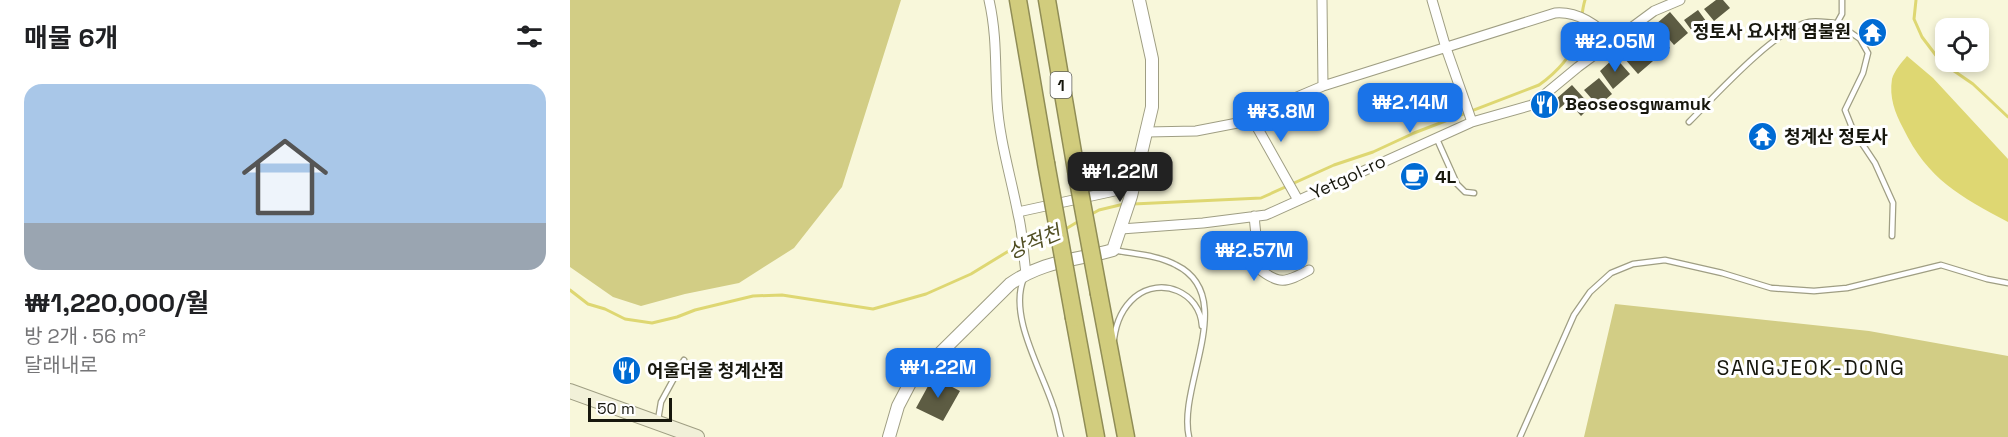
<!DOCTYPE html>
<html lang="ko">
<meta charset="utf-8">
<style>
body{margin:0;font-family:"Space Grotesk","Noto Sans KR",sans-serif;background:#f6f6f6;color:#202124;height:100vh;display:flex;flex-direction:column;font-size:22px;white-space:nowrap}
*{box-sizing:border-box;margin:0}
p{font-size:20px;color:#757577}
.icon{flex:none;width:33px;height:33px;fill:none;stroke:currentColor;stroke-width:2;stroke-linecap:round;stroke-linejoin:round}
.map{position:relative;flex:1;overflow:hidden}
.side{display:flex;flex-direction:column;background:#fff;width:570px}
.side>*{flex:none}
.buttons{position:absolute;left:1365px;top:18px;display:grid;gap:12px}
.buttons a{display:grid;place-items:center;width:54px;height:54px;border-radius:12px;background:#fff;box-shadow:0 3px 9px #0003;font-size:30px}
.scale{position:absolute;left:18px;bottom:15px;width:84px;box-sizing:border-box;padding-left:6px;border:3px solid #17170d;border-top:0;font-size:16px;line-height:21px;white-space:nowrap;color:#17170d;-webkit-text-stroke:4px #fff;paint-order:stroke}
.price{position:absolute;translate:-50% -51px;padding:0 14px;border-radius:12px;background:#1a73e8;color:#fff;font-size:20px;line-height:39px;filter:drop-shadow(0 2px 3px #0008)}
.price::after{content:'';position:absolute;left:50%;top:36px;width:18px;height:14px;margin-left:-9px;background:inherit;clip-path:polygon(0 0,100% 0,50% 100%)}
.price.current{background:#222;color:#fff}
ul{padding:0;list-style:none}
li{display:grid;align-content:center;gap:12px;height:318px;padding:0 24px}
li span{display:grid;place-items:center;height:186px;border-radius:18px;color:#555}
li>.icon{margin-inline-start:auto}
span .icon{width:108px;height:108px;fill:#fffc;stroke-width:1}
li b{font-size:26px}
h2{display:flex;justify-content:space-between;align-items:center;height:72px;padding:0 24px;font-size:26px}
main{display:flex;flex:1;min-height:0}
.map>svg:first-child{display:block}
.green{fill:#d2cd85}
.water{fill:#ded772}
.lines{fill:none;stroke-linecap:round;stroke-linejoin:round}
.stream{stroke:#ded772;stroke-width:3}
.building{fill:#5d5c43}
.service-casing{stroke:#9f9e83;stroke-width:7}
.minor-casing{stroke:#9f9e83;stroke-width:11}
.tertiary-casing{stroke:#9f9e83;stroke-width:14}
.secondary-casing{stroke:#9f9e83;stroke-width:16}
.motorway-casing{stroke:#908d56;stroke-width:19}
.service{stroke:#fff;stroke-width:4.5}
.minor{stroke:#fff;stroke-width:9}
.tertiary{stroke:#fff;stroke-width:12}
.secondary{stroke:#f1f0d8;stroke-width:14}
.motorway{stroke:#d1cc7d;stroke-width:16}
.motorway-bridge-casing{stroke:#908d56;stroke-width:19;stroke-linecap:butt}
.motorway-bridge{stroke:#d1cc7d;stroke-width:16}
.labels{text-anchor:middle;stroke-width:6;stroke-linejoin:round;paint-order:stroke}
.shield{fill:#fff;stroke:#5d5d56;stroke-width:1.5}
.shield-label{font-size:16px;font-weight:bold;fill:#17170d}
.poi-label{font-size:18px;font-weight:bold;fill:#17170d;stroke:#fff;text-anchor:start}
.street-label{font-size:18px;fill:#17170d;stroke:#fff}
.water-label{font-size:20px;font-style:italic;fill:#504e23;stroke:#fff}
.quarter-label{font-size:21px;letter-spacing:1.5px;fill:#17170d;stroke:#fff}
</style>
<main>
<section class="side">
<h2>매물 6개<svg class="icon" aria-label="filters" viewBox="0 0 24 24"><path d="M4 7h16M4 17h16"/><circle cx="9" cy="7" r="2"/><circle cx="15" cy="17" r="2"/></svg></h2>
<ul>
<li><span style="background:linear-gradient(#a9c7e8 75%,#9aa5b1 0)"><svg class="icon" aria-label="home" viewBox="0 0 24 24"><path d="M3 11l9-7 9 7M6 9v11h12V9"/></svg></span><div><b>₩1,220,000/월</b><p>방 2개 · 56 m²</p><p>달래내로</p></div></li>
</ul>
</section>
<div class="map">
<svg width="1438" height="437" viewBox="0 0 1438 437">
<rect width="100%" height="100%" fill="#f8f7da"/>
<path class="green" d="M 0,0 L 331,0 L 272,187 L 224,248 L 169,283 L 115,294 L 71,306 L 43,297 L 0,267 Z
M 1045,304 L 1299,331 L 1438,356 L 1438,437 L 1014,437 Z"/>
<path class="water" d="M 1337,56 L 1363,78 L 1438,159 L 1438,222 C 1390,196 1358,180 1333,128 C 1325,113 1319,97 1322,79 C 1324,71 1332,62 1337,56 Z"/>
<g class="lines">
<path class="stream" d="M 1346,0 L 1344,19 L 1352,37 L 1371,62 L 1403,84 L 1438,117
M 563,204 L 691,198 L 764,165 L 803,152 L 844,133 L 969,85 C 986,73 1001,57 1008,37 C 1012,26 1011,12 1015,0
M 520,215 L 529,210 L 554,204
M 494,230 L 509,221
M 0,290 L 18,304 L 35,309 L 55,319 L 82,323 L 107,317 L 125,310 L 183,296 L 212,295 L 303,309 L 356,294 L 401,274 L 437,252 L 469,244 L 483,236"/>
</g>
<path class="building" d="M 1146,0 L 1153,0 L 1160,8 L 1144,21 L 1134,9 Z
M 1128,10 L 1136,21 L 1122,31 L 1114,20 Z
M 1100,12 L 1118,33 L 1104,45 L 1086,24 Z
M 1081,24 L 1100,48 L 1085,59 L 1069,39 L 1076,34 L 1073,30 Z
M 1062,37 L 1083,61 L 1068,74 L 1047,50 Z
M 1045,57 L 1060,74 L 1043,89 L 1030,71 Z
M 1029,78 L 1042,94 L 1028,106 L 1014,90 Z
M 1002,85 L 1021,106 L 1011,116 L 998,101 L 983,114 L 977,107 Z
M 363,377 L 390,391 L 373,421 L 346,408 Z"/>
<g class="lines">
<defs>
<path id="service" d="M 1272,0 L 1272,14 L 1267,23 L 1290,39 L 1298,53 L 1293,73 L 1275,110 L 1283,130 L 1305,163 L 1323,203 L 1322,236
M 1119,122 C 1144,97 1206,28 1239,22 C 1247,20 1259,23 1267,23
M 866,137 L 887,184 L 895,192 L 904,193
M 543,250 C 563,254 588,255 606,265 C 669,296 607,386 619,437
M 454,278 C 438,315 471,369 483,406 C 487,416 488,427 491,437
M 544,339 C 546,323 552,308 565,297 C 591,276 630,292 632,326
M 88,420 L 91,402 L 114,360
M 950,437 L 1004,315 L 1020,292 L 1041,273 L 1063,264 L 1095,260 L 1152,273 L 1201,288 L 1244,291 L 1277,288 L 1371,265 L 1417,279 L 1438,283"/>
<path id="minor" d="M 419,0 C 427,35 425,66 427,101 C 429,139 441,177 448,214 C 453,233 453,253 456,273
M 752,0 L 753,86
M 862,0 L 876,48 L 902,122
M 683,120 L 728,200
M 577,132 L 626,131 L 683,120 L 701,108 L 753,86 L 985,13 C 1007,11 1029,25 1042,42
M 448,212 L 563,187
M 684,216 L 687,245 L 688,268 C 709,285 715,283 739,270
M 551,229 L 633,223 L 696,215 L 902,122 L 962,105 L 1008,67 L 1084,11 L 1110,0"/>
<path id="tertiary" d="M 319,437 L 328,406 L 340,383 L 440,284 C 474,260 505,261 543,250 L 561,196 L 582,107 L 582,59 L 569,0"/>
<path id="secondary" d="M 0,391 L 127,437"/>
<path id="motorway" d="M 448,0 L 476,163
M 477,0 L 506,170
M 529,294 L 556,437
M 504,318 L 526,437"/>
</defs>
<use href="#service" class="service-casing"/>
<use href="#minor" class="minor-casing"/>
<use href="#tertiary" class="tertiary-casing"/>
<use href="#secondary" class="secondary-casing"/>
<use href="#motorway" class="motorway-casing"/>
<use href="#service" class="service"/>
<use href="#minor" class="minor"/>
<use href="#tertiary" class="tertiary"/>
<use href="#secondary" class="secondary"/>
<use href="#motorway" class="motorway"/>
<defs>
<path id="motorway-bridge" d="M 476,163 L 504,318
M 506,170 L 529,294"/>
</defs>
<use href="#motorway-bridge" class="motorway-bridge-casing"/>
<use href="#motorway-bridge" class="motorway-bridge"/>
</g>
<defs>
<symbol id="temple-disc" viewBox="-11 -11 22 22"><circle r="9.5" fill="#006bd3" stroke="#fff"/><path d="M0-6L5-2H3V0L6.5 2.5H4V6H1.5V3h-3V6H-4V2.5H-6.5L-3 0V-2H-5Z" fill="#fff"/></symbol>
<symbol id="restaurant-disc" viewBox="-11 -11 22 22"><circle r="9.5" fill="#006bd3" stroke="#fff"/><path d="M-5-6h1v4h1v-4h1v4h1v-4h1v5L-1.5 .5V6h-2V.5L-5-1ZM5-6V6H3V1.5H1.5Q1.5-4 5-6Z" fill="#fff"/></symbol>
<symbol id="cafe-disc" viewBox="-11 -11 22 22"><circle r="9.5" fill="#006bd3" stroke="#fff"/><path d="M-5.5-4.5H6V0H3Q3 3.5 0 3.5H-2.5Q-5.5 3.5-5.5 0ZM3-3.2v2h1.7v-2ZM-6 4.5H4V6H-6Z" fill="#fff"/></symbol>
</defs>
<g fill-rule="evenodd">
<use href="#temple-disc" x="1286" y="16" width="33" height="33"/>
<use href="#restaurant-disc" x="958" y="88" width="33" height="33"/>
<use href="#temple-disc" x="1176" y="120" width="33" height="33"/>
<use href="#cafe-disc" x="828" y="160" width="33" height="33"/>
<use href="#restaurant-disc" x="40" y="354" width="33" height="33"/>
</g>
<g class="labels">
<rect class="shield" x="480.5" y="72" width="21" height="26" rx="4.5"/>
<g class="shield-label">
<text x="491" y="91">1</text>
</g>
<g class="poi-label">
<text x="1281" y="38" text-anchor="end">정토사 요사채 염불원</text>
<text x="995" y="110">Beoseosgwamuk</text>
<text x="1214" y="143">청계산 정토사</text>
<text x="865" y="183">4L</text>
<text x="77" y="377">어울더울 청계산점</text>
</g>
<g class="street-label">
<text transform="translate(778 177) rotate(-25)" y="6">Yetgol-ro</text>
</g>
<g class="water-label">
<text transform="translate(464 242) rotate(-23)" y="7">상적천</text>
</g>
<g class="quarter-label">
<text x="1241" y="375">SANGJEOK-DONG</text>
</g>
</g>
</svg>
<div class="buttons">
<a><svg class="icon" aria-label="locate" viewBox="0 0 24 24"><circle cx="12" cy="12" r="6"/><path d="M12 2v4M12 18v4M2 12h4M18 12h4"/></svg></a>
</div>
<div class="scale">50 m</div>
<b class="price" style="left:1045px;top:73px">₩2.05M</b>
<b class="price" style="left:840px;top:134px">₩2.14M</b>
<b class="price" style="left:711px;top:143px">₩3.8M</b>
<b class="price current" style="left:550px;top:203px">₩1.22M</b>
<b class="price" style="left:684px;top:282px">₩2.57M</b>
<b class="price" style="left:368px;top:399px">₩1.22M</b>
</div>
</main>
